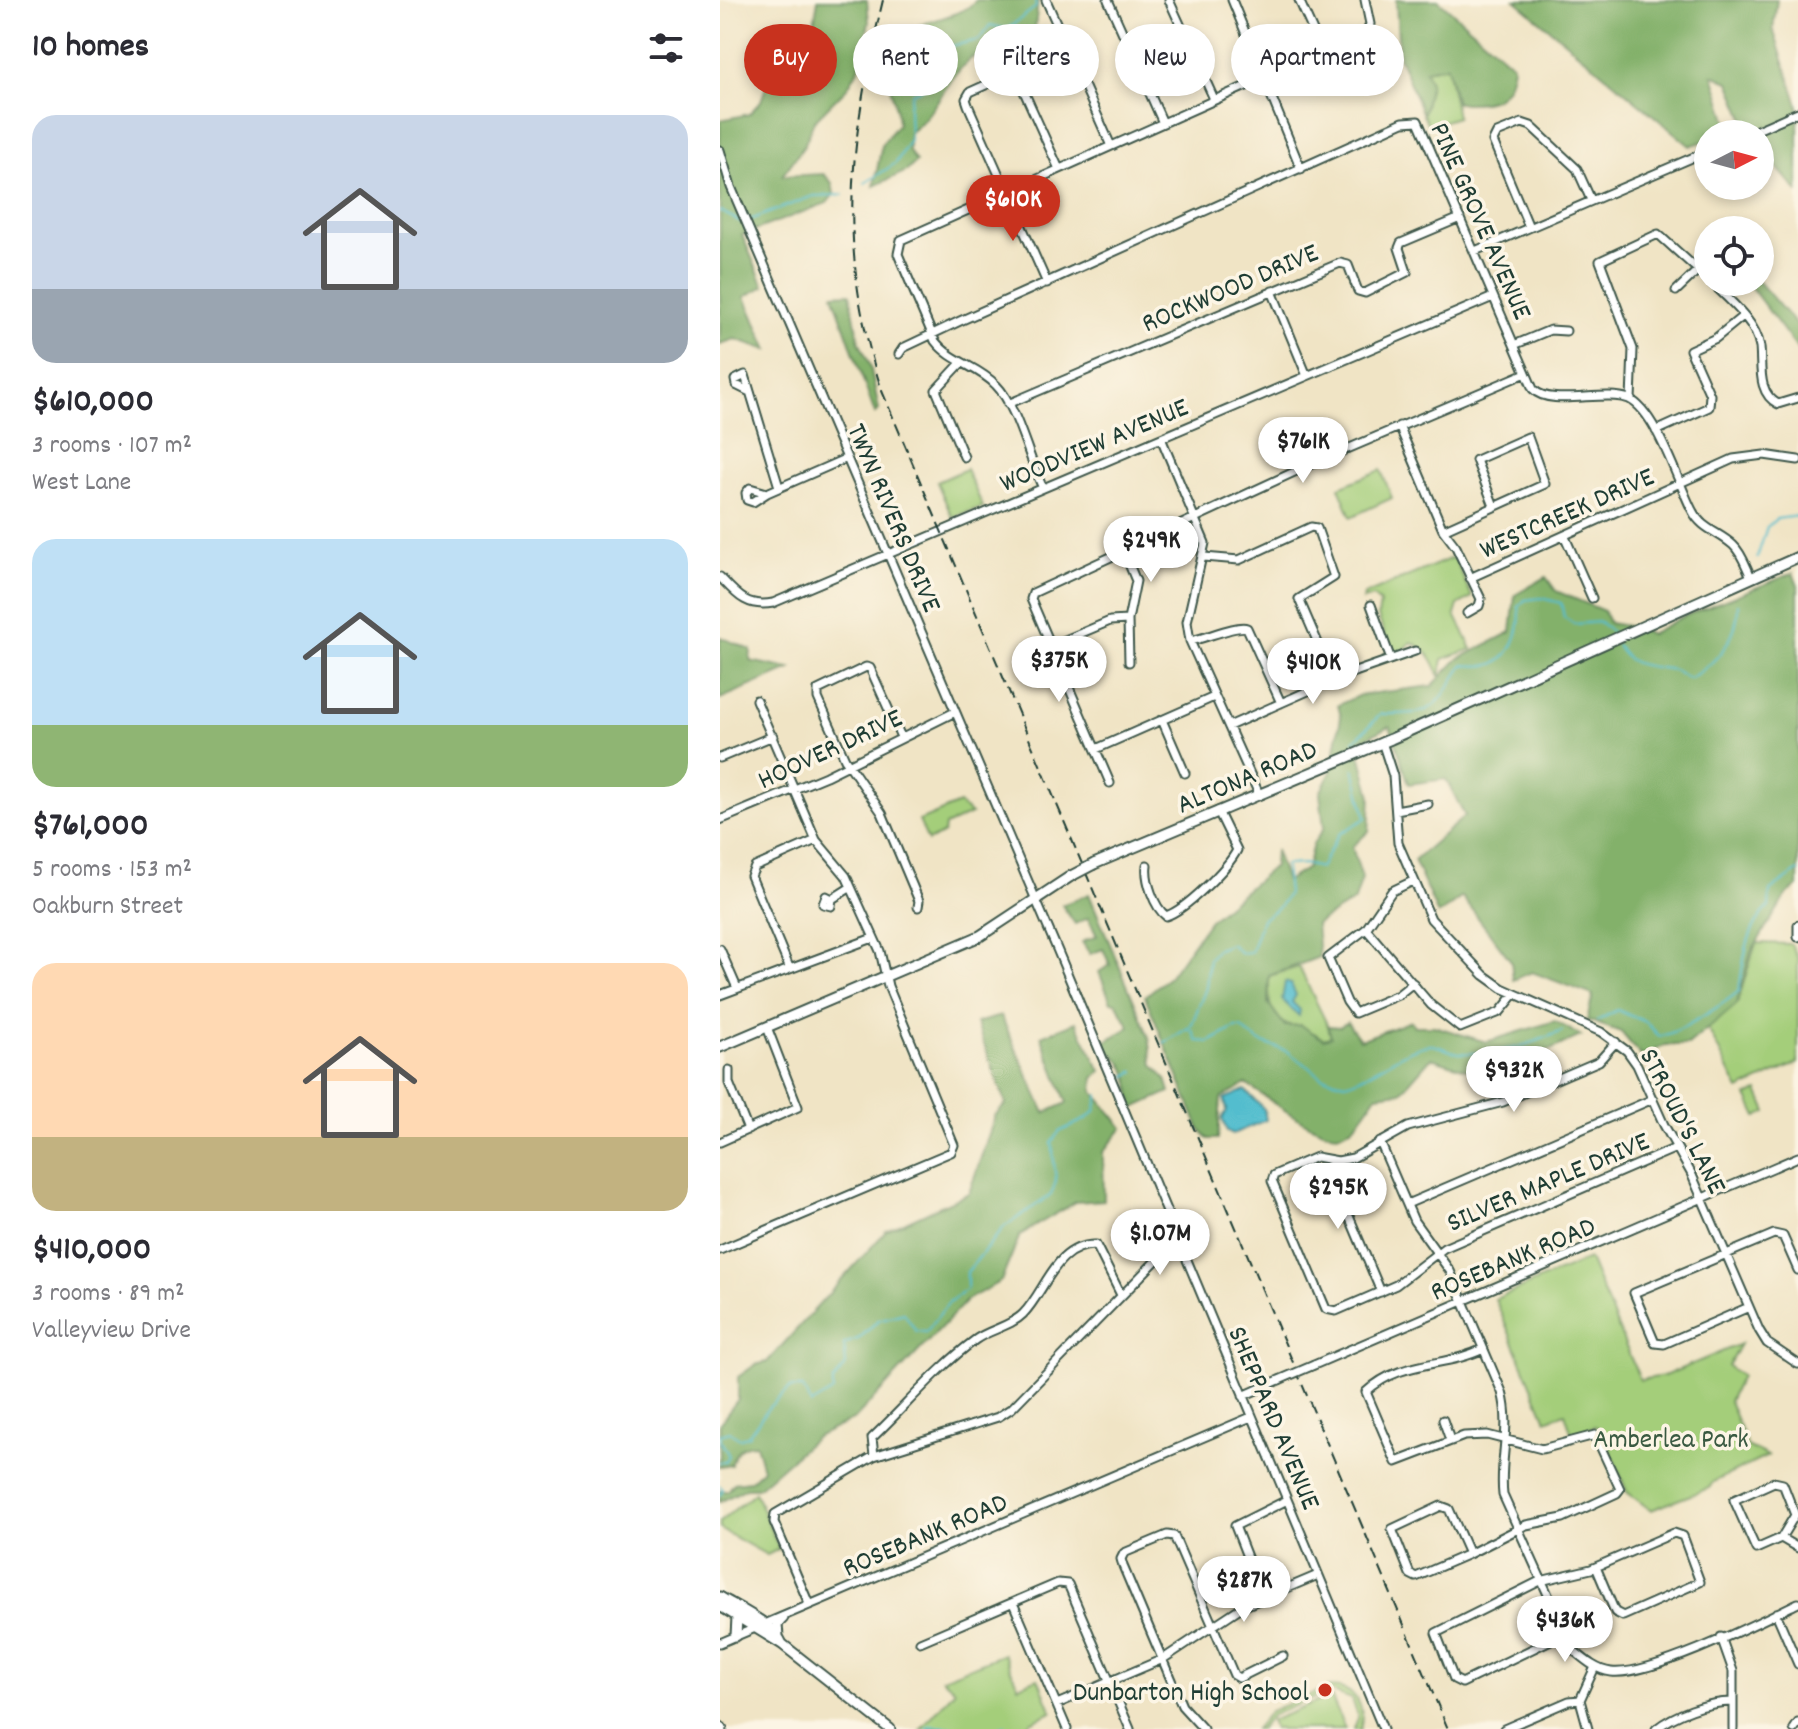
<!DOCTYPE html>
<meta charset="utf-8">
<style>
body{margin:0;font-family:Dekko,sans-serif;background:#f7f7f7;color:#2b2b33;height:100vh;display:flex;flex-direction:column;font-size:30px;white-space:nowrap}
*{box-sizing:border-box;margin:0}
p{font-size:26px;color:#7c7c81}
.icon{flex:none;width:44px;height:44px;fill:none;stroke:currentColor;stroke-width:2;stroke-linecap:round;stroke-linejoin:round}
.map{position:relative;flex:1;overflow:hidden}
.drawer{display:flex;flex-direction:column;background:#fff;width:720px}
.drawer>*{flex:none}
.banner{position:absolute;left:24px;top:24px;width:760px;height:72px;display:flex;gap:16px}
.needle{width:52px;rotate:84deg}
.controls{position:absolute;left:974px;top:120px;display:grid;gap:16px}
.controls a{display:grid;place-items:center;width:80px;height:80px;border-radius:50%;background:#fff;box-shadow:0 4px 12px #0003;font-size:40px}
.price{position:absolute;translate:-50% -68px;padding:0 18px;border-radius:28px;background:#fff;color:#222;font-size:26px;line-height:52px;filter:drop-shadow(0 2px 4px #0008)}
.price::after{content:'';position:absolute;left:50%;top:48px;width:24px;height:18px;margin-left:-12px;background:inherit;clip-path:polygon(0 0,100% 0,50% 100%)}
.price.active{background:#c8321e;color:#fff}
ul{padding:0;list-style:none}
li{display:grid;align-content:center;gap:16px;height:424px;padding:0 32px}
li span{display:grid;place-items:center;height:248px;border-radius:24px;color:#555}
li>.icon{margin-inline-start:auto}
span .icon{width:144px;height:144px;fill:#fffc;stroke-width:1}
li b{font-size:34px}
h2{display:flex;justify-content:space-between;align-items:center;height:96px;padding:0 32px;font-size:34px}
.chip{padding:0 28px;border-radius:36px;background:#fff;box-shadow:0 4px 12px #0003;font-size:28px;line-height:72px}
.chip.active{background:#c8321e;color:#fff}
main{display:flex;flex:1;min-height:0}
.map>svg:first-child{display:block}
.green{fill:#a4ce7a;stroke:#628657;stroke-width:2}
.forest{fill:#83b16a;stroke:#51774f;stroke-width:2}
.water{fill:#52bdce;stroke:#387d81;stroke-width:2}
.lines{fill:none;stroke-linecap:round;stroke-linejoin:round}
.stream{stroke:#52bdce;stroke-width:2}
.minor-casing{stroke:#3e564a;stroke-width:11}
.major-casing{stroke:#3e564a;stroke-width:13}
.highway-casing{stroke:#3e564a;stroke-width:15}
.minor{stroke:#fff;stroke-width:7}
.major{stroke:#fff;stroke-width:9}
.highway{stroke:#fff;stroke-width:11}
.rail{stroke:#1f3d34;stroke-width:2;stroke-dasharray:12 6;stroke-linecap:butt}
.minor-bridge-casing{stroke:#3e564a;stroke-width:11;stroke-linecap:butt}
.major-bridge-casing{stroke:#3e564a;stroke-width:13;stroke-linecap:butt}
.minor-bridge{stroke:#fff;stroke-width:7}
.major-bridge{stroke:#fff;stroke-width:9}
.poi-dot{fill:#c8321e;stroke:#fcf5e5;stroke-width:3}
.labels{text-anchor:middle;stroke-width:7;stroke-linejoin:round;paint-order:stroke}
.street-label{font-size:28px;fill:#1f3d34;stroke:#fcf5e5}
.park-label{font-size:28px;fill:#3a5a42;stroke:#fcf5e5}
.poi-label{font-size:28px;fill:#1f3d34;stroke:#fcf5e5;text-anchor:end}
</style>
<main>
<section class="drawer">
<h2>10 homes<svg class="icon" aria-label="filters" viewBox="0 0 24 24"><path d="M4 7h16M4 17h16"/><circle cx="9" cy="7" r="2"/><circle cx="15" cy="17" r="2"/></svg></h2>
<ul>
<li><span style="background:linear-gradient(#c9d6e8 70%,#9aa5b1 0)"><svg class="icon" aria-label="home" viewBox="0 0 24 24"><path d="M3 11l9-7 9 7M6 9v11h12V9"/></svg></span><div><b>$610,000</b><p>3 rooms · 107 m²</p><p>West Lane</p></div></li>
<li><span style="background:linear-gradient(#bfe0f5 75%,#8fb573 0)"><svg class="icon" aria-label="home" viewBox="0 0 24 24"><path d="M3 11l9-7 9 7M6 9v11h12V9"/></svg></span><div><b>$761,000</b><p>5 rooms · 153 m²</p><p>Oakburn Street</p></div></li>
<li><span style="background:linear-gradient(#ffd9b3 70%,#c2b280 0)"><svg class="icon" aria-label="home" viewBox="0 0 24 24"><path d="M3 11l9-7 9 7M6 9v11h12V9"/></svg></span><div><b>$410,000</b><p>3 rooms · 89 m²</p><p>Valleyview Drive</p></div></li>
</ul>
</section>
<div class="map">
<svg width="1078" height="1729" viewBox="0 0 1078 1729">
<rect width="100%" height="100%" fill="#fcf5e5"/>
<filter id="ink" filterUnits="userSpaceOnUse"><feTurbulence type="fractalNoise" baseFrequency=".0125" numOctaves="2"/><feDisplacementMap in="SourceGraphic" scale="16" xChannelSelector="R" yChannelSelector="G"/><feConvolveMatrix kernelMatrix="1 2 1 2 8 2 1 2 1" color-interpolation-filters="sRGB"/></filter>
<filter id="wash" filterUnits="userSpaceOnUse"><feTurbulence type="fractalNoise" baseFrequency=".006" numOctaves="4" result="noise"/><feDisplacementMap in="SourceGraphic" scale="32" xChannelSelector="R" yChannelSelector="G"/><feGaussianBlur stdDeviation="1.8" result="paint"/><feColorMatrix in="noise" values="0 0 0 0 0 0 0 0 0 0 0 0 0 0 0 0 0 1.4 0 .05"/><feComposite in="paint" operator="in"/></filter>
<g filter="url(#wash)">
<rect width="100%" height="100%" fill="#f0e4c5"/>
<path class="green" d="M 727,66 L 737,117 L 709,126 L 703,115 L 710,83 L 704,70 Z
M 246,469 L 263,507 L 232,517 L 217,482 Z
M 661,470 L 672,498 L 631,517 L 619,487 Z
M 734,557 L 752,597 L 738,605 L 735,615 L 752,649 L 723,659 L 720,677 C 713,659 708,650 691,642 L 681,654 L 671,653 L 658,616 L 660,603 L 653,597 L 643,600 L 644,595 Z
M 239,804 L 251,814 L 225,826 L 224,833 L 208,841 L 199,821 Z
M 1036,943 L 1071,944 L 1078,959 L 1078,1063 L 1019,1090 L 988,1029 L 1017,1004 Z
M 579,967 L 608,1026 L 611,1037 L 603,1039 C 568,1012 547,1044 549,976 Z
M 1038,1091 L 1047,1112 L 1037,1117 L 1027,1096 Z
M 869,1259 L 920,1380 L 944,1376 L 1020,1344 L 1008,1366 L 1021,1376 L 1009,1401 L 1027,1446 L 1048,1456 L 993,1482 L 989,1488 L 931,1510 L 907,1492 L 882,1430 L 875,1426 L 852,1435 L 845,1413 L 826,1420 L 775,1299 Z
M 35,1492 L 59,1549 L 47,1555 L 0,1529 L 0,1522 Z
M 284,1654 L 298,1686 L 318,1678 L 332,1712 L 310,1722 L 305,1729 L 201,1729 L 235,1690 L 222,1678 Z
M 609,1687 C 634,1687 647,1705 640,1729 L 634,1729 L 638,1717 L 632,1699 L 611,1691 L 552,1715 L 540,1729 L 535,1729 L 550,1711 Z
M 611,1696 L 625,1729 L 553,1729 L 550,1721 Z"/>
<path class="forest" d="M 98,0 L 147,0 L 149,22 L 140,66 L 128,87 L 94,121 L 84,146 L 62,176 L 104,174 L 112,183 L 114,194 L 107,203 L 22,235 L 44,286 L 25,297 L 48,350 L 15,339 L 0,344 L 0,120 L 29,114 L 41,101 L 52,70 L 93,29 Z
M 256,0 L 318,0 L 315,29 C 296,41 262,48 248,61 C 224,82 215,115 189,133 L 189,151 L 196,162 L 187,171 L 154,186 L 162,144 L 178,124 C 176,91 161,81 167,45 C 194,17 240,21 256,0 Z
M 676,0 L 718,0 L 793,65 C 789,103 770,103 736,103 L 727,66 L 705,70 L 710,83 L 703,115 L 679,57 Z
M 795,0 L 1057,0 L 1053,29 L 1078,105 L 1078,192 L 1040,148 L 1040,134 L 1031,134 L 1009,82 L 993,75 L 1011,132 L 988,134 L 988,140 L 970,146 Z
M 1027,282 L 1039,282 L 1078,327 L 1078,350 Z
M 130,293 L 139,341 L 150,365 L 159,410 L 155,414 L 113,294 Z
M 1073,573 L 1078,585 L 1078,886 L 1067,894 L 1031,952 L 1017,1004 L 968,1045 L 946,1045 L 921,1056 L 901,1032 L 867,1020 L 873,995 L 812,972 L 793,980 L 791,961 L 742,897 L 718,915 L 694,860 L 745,816 L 726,779 L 689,784 L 670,726 L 637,742 L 651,796 L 649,831 L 632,847 L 642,878 L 635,900 L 596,924 L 599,957 L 549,976 L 548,1003 L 565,1026 L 580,1025 L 603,1039 L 611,1037 L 608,1026 L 619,1027 L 627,1022 L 640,1040 L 691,1021 L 694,1026 L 714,1026 L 766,1042 L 835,1021 L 861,1036 L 781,1072 L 749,1070 L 711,1058 L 681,1092 L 657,1095 C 648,1108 639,1125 624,1132 C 604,1143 546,1096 526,1084 L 501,1098 L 498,1139 L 488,1139 L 479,1128 L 425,996 L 449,977 L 490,920 L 554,866 L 555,850 L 566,881 L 587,868 L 593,844 L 604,828 L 600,793 L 611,772 L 621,717 L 618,705 L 640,695 L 712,686 L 738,659 L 791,632 L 795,595 L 826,577 L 836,591 L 884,611 L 889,623 L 919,628 L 930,634 L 962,617 Z
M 0,637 L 31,650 L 30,661 L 70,669 L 0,699 Z
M 369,894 L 429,1037 L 433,1065 L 446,1079 L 450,1092 L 412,1109 C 411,1086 410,1063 388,1051 L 384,1042 L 410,1027 L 396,1002 L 391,1002 L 379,972 L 390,965 L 383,949 L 370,954 L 362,942 L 377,936 L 368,918 L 355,924 L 342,905 Z
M 281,1016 L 325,1113 L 347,1103 L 321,1036 L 356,1022 L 381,1071 L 374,1078 L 373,1091 L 403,1128 L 383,1152 L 384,1200 L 356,1202 L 300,1235 L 281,1281 L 247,1300 L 135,1419 L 96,1437 L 38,1488 L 26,1488 L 0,1502 L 0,1491 L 8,1491 L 14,1483 L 30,1481 L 43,1469 L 36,1444 C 20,1444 16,1451 11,1465 L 0,1467 L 0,1423 L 18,1399 L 18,1377 L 35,1365 L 47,1362 L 166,1231 L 249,1193 L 275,1116 L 286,1104 L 256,1023 Z"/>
<path class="water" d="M 565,982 L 571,984 L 576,995 L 572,1002 L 580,1010 L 579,1016 L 562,1000 Z
M 525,1090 L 544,1109 L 546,1120 L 513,1134 L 507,1131 L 502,1119 L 507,1110 L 504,1099 Z"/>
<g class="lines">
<path class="stream" d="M 145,183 L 176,163 L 190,140 L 189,107 L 192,93 C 213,85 231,70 231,46 L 259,40 L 270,25 L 287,29 L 316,7 L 315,0
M 0,211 L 21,222
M 30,220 L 93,196 L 123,195
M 1037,558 L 1047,527 L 1056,519 L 1078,516
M 897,645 C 909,669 930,665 953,670 C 961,672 962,677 970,678 C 998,663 1019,635 1018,604
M 634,741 L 661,714 C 718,715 714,709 743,665 C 751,665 761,667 769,665 C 793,661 802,626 799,607 L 805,600 L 821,598 L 841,603 L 844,617 L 854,624 L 880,622 L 891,632
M 877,1021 L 897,1010 L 926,1022 L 939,1036 C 957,1035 1005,1003 1019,991 C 1024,959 1025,930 1049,907 L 1050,891 L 1078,871
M 466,1030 L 472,1030 L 477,1041 L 489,1042 L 515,1028 L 521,1028 L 540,1042 L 567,1051 L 602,1077 L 625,1083 C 648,1079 685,1047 710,1045 C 718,1044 729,1052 739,1053 C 776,1055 808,1046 842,1031
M 444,1043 L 471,1026 L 486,988 L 489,959 L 497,949 L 511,944 L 521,953 L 531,952 L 542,919 L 559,907 L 568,894 L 565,865 L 584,864 L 600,868 L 619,834 L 646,818 L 634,769
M 404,1077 L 415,1071
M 0,1439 L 0,1435 L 10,1432 L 20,1438 L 28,1436 L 49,1407 L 70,1388 L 83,1388 L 91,1404 L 113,1391 L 113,1382 L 126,1365 L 124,1344 L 140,1338 L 158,1320 L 184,1313 L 196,1331 L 206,1332 L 229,1302 L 247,1289 L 247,1272 L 284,1227 L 331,1195 L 336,1181 L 332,1142 L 339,1132 L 366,1119 L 375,1111 L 379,1095
M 0,1462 L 6,1462 L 9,1456 L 1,1441
M 0,1486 L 3,1489 L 0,1496
M 206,1729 L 210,1726 L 250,1729
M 279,1729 L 285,1725"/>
</g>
</g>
<g filter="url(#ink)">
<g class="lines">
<defs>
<path id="minor" d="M 326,0 L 391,146
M 388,0 L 443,123
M 449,0 L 494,99
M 512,0 L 581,169
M 579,0 L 602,51
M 1028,134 L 1078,112
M 0,150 L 11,187 L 337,949 L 663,1729
M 809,227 L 773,141 L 777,133 L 802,123 L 811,126 L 857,169 L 871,200
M 755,251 L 988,151
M 991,282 C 1008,299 1036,321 1040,347 C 1042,367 1037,393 1058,404 L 1078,398
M 327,283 L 248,105 L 246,99 L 250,92 L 290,74 L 297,76 L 339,169
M 552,291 L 587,376
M 956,291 L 978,270
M 794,345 L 830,330 L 846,331
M 179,354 L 183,348 L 240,321 L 683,122 L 698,121 L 813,389 C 830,408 884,389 909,399 C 936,411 958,483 972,510 C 981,529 999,532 1013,545 C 1022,553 1026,567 1031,577
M 241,363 L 216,390 L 244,457
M 30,392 L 16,385 L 15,380 L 25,375 L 59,487
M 911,400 L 913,349 L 880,261 L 938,234 L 988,279
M 288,404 L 620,263 L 628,265 L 638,291 L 645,293 L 687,272 L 679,248 L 681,243 L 740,218
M 679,426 L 723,530 L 736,547 L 761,599 L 759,606 L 747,613
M 936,431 L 989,407 L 990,395 L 970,350 L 996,338 L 1023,316
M 441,438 L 485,543 L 467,622 L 470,641 L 539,794
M 323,488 C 309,460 297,406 276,385 C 258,366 231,362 215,341 L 178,254 L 181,240 L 647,32 L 650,24 L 645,0
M 47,493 L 30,488 L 26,493 L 27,500 L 33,502 L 47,493 L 127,458
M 723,530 L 825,484 L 808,437 L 756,460 L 774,506
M 845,537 L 872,598
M 404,552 L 416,581 L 408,620 L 409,662
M 484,557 L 519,560 L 591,527 L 597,528 L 614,577 L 579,599 L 614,680
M 0,577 C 17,595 27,608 53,603 L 773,297
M 750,578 L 1013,459 L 1044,455 L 1078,460
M 651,605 L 670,657
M 470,641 C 484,639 517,624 527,628 L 561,703
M 331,646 L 390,621 L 408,620
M 442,720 L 465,773
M 509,726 L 615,679 L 695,651
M 181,737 L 150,668 L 146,667 L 98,690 L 98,698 L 125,759 L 162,813 L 199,901 L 198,907
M 662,742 L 673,776 L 678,843 L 711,919 L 764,975 L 782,988 L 881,1032 L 907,1051 L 917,1065 L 944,1125 L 971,1173 L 1039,1330 L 1047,1343 L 1078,1364
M 376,749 L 494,697
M 0,758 L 53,736
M 390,783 L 311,599 L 313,593 L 585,467 L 806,373
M 676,810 L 708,804
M 0,820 L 106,776 L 235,712
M 427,865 C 425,880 434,907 446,916 C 465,910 508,868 517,850 L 498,811
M 112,899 L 111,906 L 103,904 L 106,896 L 112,899 L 131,887
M 1078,925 L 1078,937
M 646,929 L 711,1005 L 740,1028 L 780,1012 L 794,995
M 0,949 L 17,988
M 69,967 L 31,876 L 35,867 L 96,840
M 693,983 L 678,995 L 635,1013 L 627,1002 L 608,958 L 646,929 L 672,891 L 693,881
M 0,995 L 153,938
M 896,1042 L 879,1061 L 783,1102 L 688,1127 L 633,1158 L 618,1161 L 596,1157 L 554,1175 L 552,1181 L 606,1309 L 616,1311 L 676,1285 L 724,1248 L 956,1148
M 9,1070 L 9,1083 L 28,1130
M 0,1142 L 78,1107 L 47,1027
M 660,1142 L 694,1221 L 730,1271 L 782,1392 C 792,1427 779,1460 783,1495 L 853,1650 C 865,1660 876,1670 891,1672 C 930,1677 1039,1622 1078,1603
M 610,1160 L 615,1183 L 661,1292
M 687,1204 L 933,1099
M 0,1250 L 231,1152 L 234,1145 L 168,986 L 160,951 L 126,876 L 96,840 L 36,700
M 1029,1307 L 944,1344 L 935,1343 L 914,1293 L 1054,1234 L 1063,1236 L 1078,1270
M 594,1365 L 1078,1157
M 523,1396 L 559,1380
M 723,1420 L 730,1440
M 154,1456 L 152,1438 C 186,1406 217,1368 255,1340 C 270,1329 290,1327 303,1314 C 326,1291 335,1244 376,1245 L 401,1295
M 1054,1482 L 1063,1484 L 1075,1515 L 1061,1538 L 1036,1549 L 1014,1500 Z
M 721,1506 L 729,1509 L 749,1554 L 696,1577 L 690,1574 L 672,1529 Z
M 1061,1538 L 1078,1548
M 749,1554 L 806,1525 L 843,1518 L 897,1493 L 900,1489 L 875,1435 L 822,1449 L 767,1435 L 744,1436 L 676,1462 L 646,1392 C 681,1359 724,1368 763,1349
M 543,1598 L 515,1526 L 567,1500
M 293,1603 L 347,1729
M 89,1604 L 54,1522 L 55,1514 L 154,1456 L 278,1417 L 292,1408 L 458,1238
M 1056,1613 L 1078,1664
M 843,1634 L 742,1683 L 734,1679 L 716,1633 L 820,1581 L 871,1569 L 954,1533 L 963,1536 L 980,1582 L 903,1616 L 895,1612 L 876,1567
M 1001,1637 L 1013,1671 L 1013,1729
M 200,1642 L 338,1583 L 348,1584 L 410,1729
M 0,1643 L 531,1417
M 337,1704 L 443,1659 L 520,1608 L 598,1575
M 483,1729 L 462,1706 L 403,1566 L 401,1559 L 404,1553 L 447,1535 L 454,1536 L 514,1675 L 519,1678 L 563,1656
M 784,1729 L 849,1701 L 860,1700
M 868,1729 L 860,1700 L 875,1667
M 936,1729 C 955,1714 987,1702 1012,1702
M 1074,1729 L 1078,1723"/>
<path id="major" d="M 374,864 L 671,739 L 1078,557
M 0,1047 L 260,936 L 351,876
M 0,1597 C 18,1608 54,1624 62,1644
M 0,1606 L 62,1644 L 170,1729
M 16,1636 L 17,1617
M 58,1636 L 57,1624 L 63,1618"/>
<path id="highway" d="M 0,1728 L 1,1729"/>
</defs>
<use href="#minor" class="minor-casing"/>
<use href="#major" class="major-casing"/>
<use href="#highway" class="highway-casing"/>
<use href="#minor" class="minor"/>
<use href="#major" class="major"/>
<use href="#highway" class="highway"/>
<path class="rail" d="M 163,0 C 129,142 116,249 162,391 L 728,1729"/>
<defs>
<path id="minor-bridge" d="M 559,1380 L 594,1365"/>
<path id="major-bridge" d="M 351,876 L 374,864"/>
</defs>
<use href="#minor-bridge" class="minor-bridge-casing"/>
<use href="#major-bridge" class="major-bridge-casing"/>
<use href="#minor-bridge" class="minor-bridge"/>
<use href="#major-bridge" class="major-bridge"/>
</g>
</g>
<circle class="poi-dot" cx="605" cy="1690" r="8"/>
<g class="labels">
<g class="street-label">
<text transform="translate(763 220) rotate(66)" y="10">PINE GROVE AVENUE</text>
<text transform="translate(509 286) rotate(-23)" y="10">ROCKWOOD DRIVE</text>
<text transform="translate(373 443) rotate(-23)" y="10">WOODVIEW AVENUE</text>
<text transform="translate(846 511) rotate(-24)" y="10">WESTCREEK DRIVE</text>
<text transform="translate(176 517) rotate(67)" y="10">TWYN RIVERS DRIVE</text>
<text transform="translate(109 747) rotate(-25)" y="10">HOOVER DRIVE</text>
<text transform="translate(526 775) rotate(-23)" y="10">ALTONA ROAD</text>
<text transform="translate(965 1120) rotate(63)" y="10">STROUD'S LANE</text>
<text transform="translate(827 1180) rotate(-23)" y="10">SILVER MAPLE DRIVE</text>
<text transform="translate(792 1257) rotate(-23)" y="10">ROSEBANK ROAD</text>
<text transform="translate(556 1417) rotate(67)" y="10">SHEPPARD AVENUE</text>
<text transform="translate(204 1533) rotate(-23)" y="10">ROSEBANK ROAD</text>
</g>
<g class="park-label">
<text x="951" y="1447">Amberlea Park</text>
</g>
<g class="poi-label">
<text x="589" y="1700">Dunbarton High School</text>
</g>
</g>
</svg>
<div class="controls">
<a><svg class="needle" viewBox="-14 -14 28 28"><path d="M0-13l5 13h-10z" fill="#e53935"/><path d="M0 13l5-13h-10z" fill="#7c7c81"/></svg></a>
<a><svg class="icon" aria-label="locate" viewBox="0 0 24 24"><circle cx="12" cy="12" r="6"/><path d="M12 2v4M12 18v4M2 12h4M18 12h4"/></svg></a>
</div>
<b class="price active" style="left:293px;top:243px">$610K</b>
<b class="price" style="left:583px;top:485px">$761K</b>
<b class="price" style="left:431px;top:584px">$249K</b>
<b class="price" style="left:339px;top:704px">$375K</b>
<b class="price" style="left:593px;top:706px">$410K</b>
<b class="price" style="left:794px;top:1114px">$932K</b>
<b class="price" style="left:618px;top:1231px">$295K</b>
<b class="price" style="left:440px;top:1277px">$1.07M</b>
<b class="price" style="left:524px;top:1624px">$287K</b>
<b class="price" style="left:845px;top:1664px">$436K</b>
<div class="banner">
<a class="chip active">Buy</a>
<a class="chip">Rent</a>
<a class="chip">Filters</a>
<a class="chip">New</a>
<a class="chip">Apartment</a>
</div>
</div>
</main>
